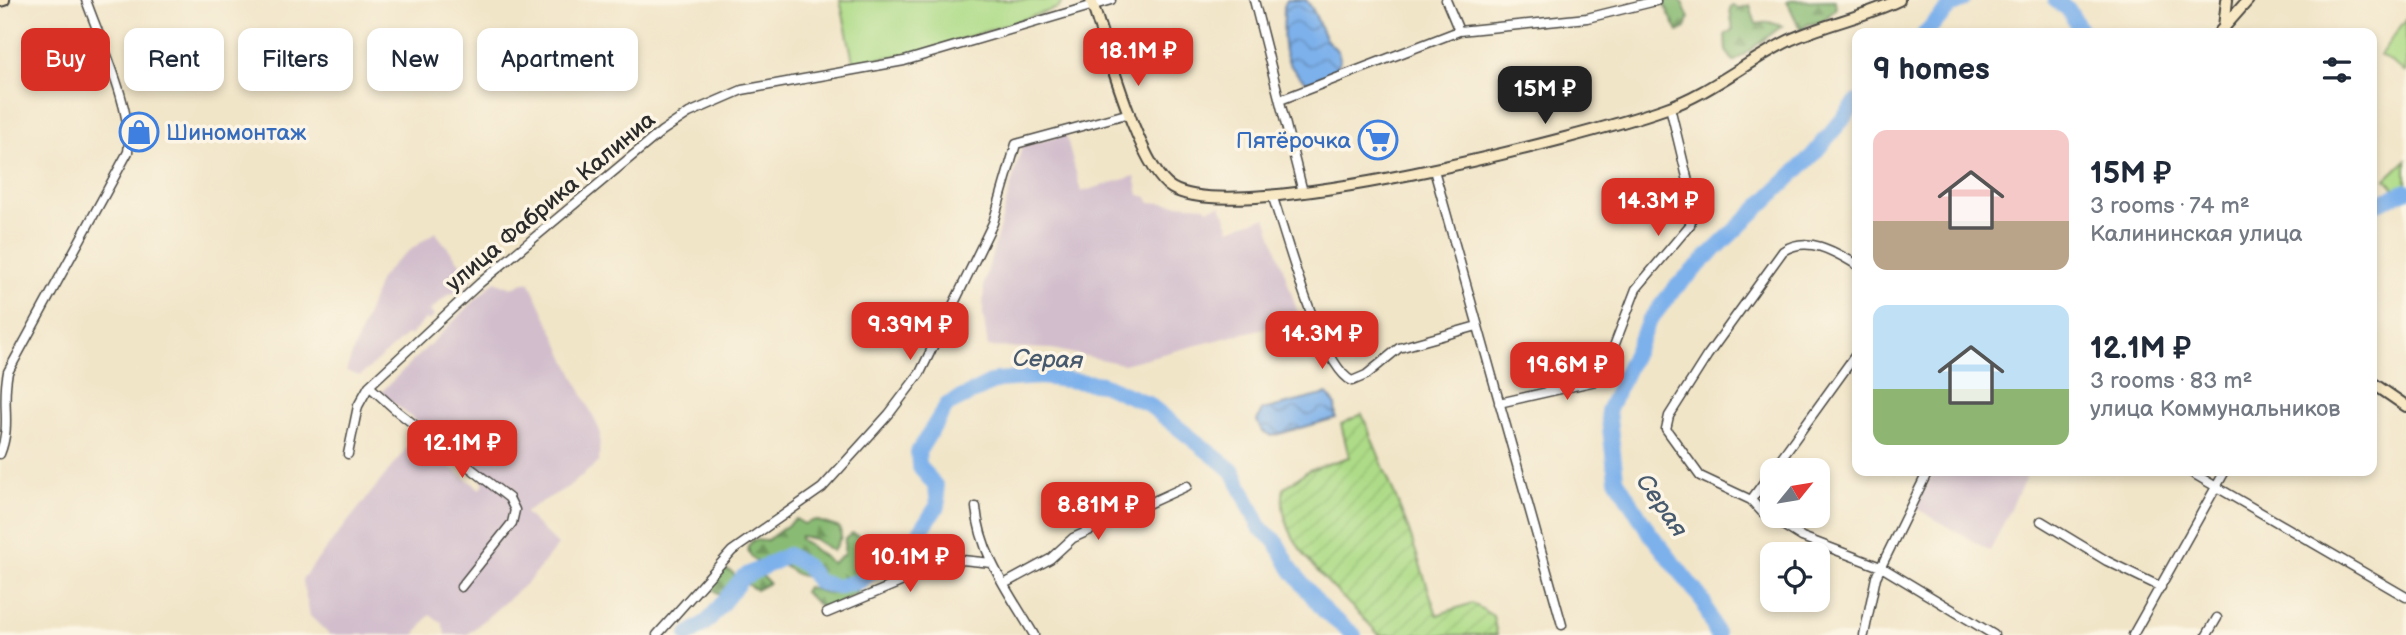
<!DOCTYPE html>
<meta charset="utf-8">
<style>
body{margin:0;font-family:"Balsamiq Sans",sans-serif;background:#f6f6f7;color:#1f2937;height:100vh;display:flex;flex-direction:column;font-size:26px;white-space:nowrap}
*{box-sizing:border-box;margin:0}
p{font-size:23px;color:#747a83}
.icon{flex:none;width:38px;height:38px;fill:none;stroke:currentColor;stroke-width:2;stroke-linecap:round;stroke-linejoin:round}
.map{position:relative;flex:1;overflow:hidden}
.sheet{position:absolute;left:1852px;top:28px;width:525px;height:448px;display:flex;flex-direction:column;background:#fff;border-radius:14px;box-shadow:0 4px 10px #0003}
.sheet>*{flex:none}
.hud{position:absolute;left:21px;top:28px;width:665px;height:63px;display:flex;gap:14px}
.needle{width:46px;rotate:60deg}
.fabs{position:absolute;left:1760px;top:458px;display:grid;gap:14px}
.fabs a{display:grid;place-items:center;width:70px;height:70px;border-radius:14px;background:#fff;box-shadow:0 4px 10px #0003;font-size:35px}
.price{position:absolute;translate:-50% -60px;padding:0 16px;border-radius:14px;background:#d93025;color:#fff;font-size:23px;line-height:46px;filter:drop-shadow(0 2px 4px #0008)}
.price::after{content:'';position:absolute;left:50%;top:42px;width:21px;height:16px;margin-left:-10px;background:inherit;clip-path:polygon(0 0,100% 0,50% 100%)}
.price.on{background:#222;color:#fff}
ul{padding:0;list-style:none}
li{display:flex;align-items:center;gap:21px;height:175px;padding:0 21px}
li span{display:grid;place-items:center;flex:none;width:196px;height:140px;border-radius:14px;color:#555}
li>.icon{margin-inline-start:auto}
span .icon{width:84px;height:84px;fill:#fffc;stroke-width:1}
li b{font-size:30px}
h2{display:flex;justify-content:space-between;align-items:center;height:84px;padding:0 21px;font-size:30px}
.pill{padding:0 24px;border-radius:14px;background:#fff;box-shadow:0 4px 10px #0003;font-size:24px;line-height:63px}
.pill.on{background:#d93025;color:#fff}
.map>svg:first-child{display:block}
.industrial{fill:#d1bdcc}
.green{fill:#addb87;stroke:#6c8359;stroke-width:2}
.forest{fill:url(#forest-firs);stroke:#5a7350;stroke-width:2}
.garden{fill:url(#garden-furrows);stroke:#6c8359;stroke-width:2}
.water{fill:url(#water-waves);stroke:#546e8b;stroke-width:2}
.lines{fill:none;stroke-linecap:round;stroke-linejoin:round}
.river{stroke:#7db1eb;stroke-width:16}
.street-casing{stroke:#494743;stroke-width:11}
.secondary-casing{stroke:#494743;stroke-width:14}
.street{stroke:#fff;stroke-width:8}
.secondary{stroke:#f8e8c3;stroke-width:10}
.labels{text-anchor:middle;stroke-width:7;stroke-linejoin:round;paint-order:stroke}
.shop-label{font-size:23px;fill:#366cbe;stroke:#fcf5e5;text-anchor:start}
.street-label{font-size:23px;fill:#2b2b2b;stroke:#fcf5e5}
.water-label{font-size:24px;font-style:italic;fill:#485a6e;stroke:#fcf5e5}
</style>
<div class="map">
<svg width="2406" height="635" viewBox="0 0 2406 635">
<defs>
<pattern id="forest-firs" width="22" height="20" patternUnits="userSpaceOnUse" patternTransform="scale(1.75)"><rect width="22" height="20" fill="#8abb74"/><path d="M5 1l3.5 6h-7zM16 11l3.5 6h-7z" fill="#71985f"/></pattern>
<pattern id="garden-furrows" width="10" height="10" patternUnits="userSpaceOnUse" patternTransform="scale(1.75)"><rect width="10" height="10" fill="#addb87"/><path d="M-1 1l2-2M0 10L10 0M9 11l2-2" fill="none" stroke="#95bc75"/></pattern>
<pattern id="water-waves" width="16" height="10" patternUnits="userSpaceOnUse" patternTransform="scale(1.75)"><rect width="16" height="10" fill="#7db1eb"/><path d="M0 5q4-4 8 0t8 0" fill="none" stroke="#6790bf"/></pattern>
</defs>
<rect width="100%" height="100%" fill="#fcf5e5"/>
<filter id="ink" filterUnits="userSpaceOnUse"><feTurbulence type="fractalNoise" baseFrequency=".0143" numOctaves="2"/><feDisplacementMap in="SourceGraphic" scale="14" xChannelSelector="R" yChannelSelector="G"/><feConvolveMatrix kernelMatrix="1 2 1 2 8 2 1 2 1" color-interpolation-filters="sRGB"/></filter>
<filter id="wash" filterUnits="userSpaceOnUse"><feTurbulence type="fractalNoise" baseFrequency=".00686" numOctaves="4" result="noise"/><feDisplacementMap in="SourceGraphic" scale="28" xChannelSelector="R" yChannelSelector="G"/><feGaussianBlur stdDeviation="1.57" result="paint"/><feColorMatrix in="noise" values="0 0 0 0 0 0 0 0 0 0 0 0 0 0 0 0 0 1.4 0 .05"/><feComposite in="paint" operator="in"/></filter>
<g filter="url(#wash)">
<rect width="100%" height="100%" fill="#f1e5c8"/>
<path class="industrial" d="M 1066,135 L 1081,192 L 1135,176 L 1139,195 L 1148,197 L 1149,202 L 1205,206 L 1207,209 L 1221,205 L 1230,229 L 1266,217 L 1300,319 L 1123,364 L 1052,349 L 988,347 L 983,313 L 984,283 L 1022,146 Z
M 435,232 L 473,279 L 457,293 L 449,294 L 430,311 L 434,316 L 429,321 L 426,318 L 410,336 L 408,334 L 360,376 L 346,371 L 380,279 L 397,260 Z
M 495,281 L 512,288 L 523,282 L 530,283 L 600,431 L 599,462 L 568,487 L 524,512 L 558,545 L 529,581 L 467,635 L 446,635 L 442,623 L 430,614 L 415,635 L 330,635 L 310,616 L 302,579 L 414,439 L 480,489 L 484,484 L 474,469 L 479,462 L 439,432 L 433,436 L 381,392 Z
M 1934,471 L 2029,471 L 1990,551 L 1916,508 Z"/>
<path class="green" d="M 840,0 L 1064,0 L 1058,8 L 916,54 L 853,61 Z
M 2406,19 L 2406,72 L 2380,55 Z
M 2406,160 L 2406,186 L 2396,190 L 2386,179 Z"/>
<path class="forest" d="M 1662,0 L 1681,0 L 1689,18 L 1686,28 L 1678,32 Z
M 1835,0 L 1836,8 C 1828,17 1820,24 1808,24 L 1801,31 L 1787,1 Z
M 1750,5 L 1756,24 L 1769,22 L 1782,26 L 1734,62 L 1726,51 L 1725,35 L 1733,30 L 1730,9 L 1732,6 L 1739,8 Z
M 796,519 L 804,524 L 815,520 L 840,528 L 841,537 L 833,551 L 814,539 L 801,536 L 800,539 L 832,563 L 844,554 L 845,539 L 852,533 C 880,542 884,573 854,584 L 842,576 L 845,583 L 838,590 L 816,576 C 793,581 787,562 766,557 L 763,563 C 754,563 748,555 748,546 L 753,540 L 766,541 Z
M 754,567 L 769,583 L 756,590 L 739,579 L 742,573 Z
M 723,569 L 732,572 L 737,578 L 725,593 L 718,593 L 712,588 C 711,577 714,573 723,569 Z
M 851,586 L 856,587 L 858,593 L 828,609 L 822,608 L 804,592 L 807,587 C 824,592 837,600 851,586 Z"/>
<path class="garden" d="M 1362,414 L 1408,528 L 1437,615 L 1472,603 L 1493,616 L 1497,635 L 1379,635 C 1346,596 1272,544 1284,488 L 1309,470 L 1349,457 L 1341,424 Z"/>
<path class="water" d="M 1287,0 L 1306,0 C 1317,12 1318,26 1326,39 C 1330,44 1335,47 1338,52 C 1347,70 1320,79 1306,82 C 1277,60 1284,38 1284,5 Z
M 1327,394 L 1335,404 L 1336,418 L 1272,436 L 1262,431 L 1257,421 L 1262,410 Z"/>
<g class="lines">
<path class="river" d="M 2055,0 L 2068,9 L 2082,33
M 1925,33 L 1951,6 L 1964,0
M 2371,206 L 2406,191
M 688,635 L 709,620 L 743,577 L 788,555 L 806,566 L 818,582 L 837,587 L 860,581 L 916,538 L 938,505 L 936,487 L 919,465 L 918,452 L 947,405 L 997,380 L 1041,377 L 1102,384 L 1148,404 L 1233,471 L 1261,529 L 1275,540 L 1291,569 L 1325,612 L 1354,635
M 1717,635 L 1703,601 L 1649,532 L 1616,479 L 1608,411 L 1649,321 L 1674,289 L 1812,156 L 1857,102"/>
</g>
</g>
<g filter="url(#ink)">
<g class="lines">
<defs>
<path id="street" d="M 1254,0 L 1303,192
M 1446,0 L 1459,31
M 1280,100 L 1459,31 L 1587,18 L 1656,1
M 1434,170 L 1562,625
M 1272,195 C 1285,232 1320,366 1352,381 L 1366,375 L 1399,348 L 1477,326
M 1857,265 C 1834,251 1807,235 1783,251 L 1707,356 L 1669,416 L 1666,429 L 1700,476 L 1751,500 L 1762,512 L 1802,537 L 1883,568 L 1994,635
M 369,386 L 398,412 L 509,498 L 515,510 L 512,523 L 461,587
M 1499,403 L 1596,381 L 1603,375 L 1636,289 L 1690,225 L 1692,216 L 1693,202 L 1670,107
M 0,454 C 12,424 1,405 8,372 L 128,152 C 134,112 100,40 86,0
M 348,454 L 358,406 L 369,386 L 480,283 L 662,131 L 689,113 L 742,90 L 904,61 L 1111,0
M 2189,471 L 2406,597
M 1751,500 L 1857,353
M 976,507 C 980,555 1010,594 1034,635
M 2041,521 L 2107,561 L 2161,587
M 1004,584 L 1050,559 L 1073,538 L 1187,486
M 827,613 L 946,563 L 962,560 L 992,563
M 657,635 L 732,551 L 822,488 L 889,414 L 920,373 L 993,223 L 1016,144 L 1130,113
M 1864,635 L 1876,577 L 1928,471
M 2133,635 L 2225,471
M 2207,635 L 2217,618"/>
<path id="secondary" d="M 1091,0 C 1105,40 1139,169 1172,188 C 1238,227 1584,137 1664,109 C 1709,94 1747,61 1790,40 C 1825,24 1864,17 1899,0
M 0,1 L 4,0
M 2224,27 L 2227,0
M 2219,33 L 2248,0
M 2371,382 L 2406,406"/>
</defs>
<use href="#street" class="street-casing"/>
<use href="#secondary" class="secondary-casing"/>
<use href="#street" class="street"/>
<use href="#secondary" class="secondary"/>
</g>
</g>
<defs>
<symbol id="shop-ring" viewBox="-11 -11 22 22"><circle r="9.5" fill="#fcf5e5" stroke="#3f7fe0" stroke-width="1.5"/><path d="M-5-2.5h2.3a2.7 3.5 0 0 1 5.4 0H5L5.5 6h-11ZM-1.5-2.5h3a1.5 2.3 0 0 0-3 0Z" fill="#3f7fe0"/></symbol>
<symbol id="supermarket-ring" viewBox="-11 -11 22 22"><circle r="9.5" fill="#fcf5e5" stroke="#3f7fe0" stroke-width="1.5"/><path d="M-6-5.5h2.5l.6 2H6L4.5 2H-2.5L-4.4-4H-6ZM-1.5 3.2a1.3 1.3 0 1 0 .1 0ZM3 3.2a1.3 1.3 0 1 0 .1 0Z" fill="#3f7fe0"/></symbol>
</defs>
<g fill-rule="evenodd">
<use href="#shop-ring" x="117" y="110" width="44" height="44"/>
<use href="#supermarket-ring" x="1356" y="118" width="44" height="44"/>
</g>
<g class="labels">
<g class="shop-label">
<text x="166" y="140">Шиномонтаж</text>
<text x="1351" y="148" text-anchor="end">Пятёрочка</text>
</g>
<g class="street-label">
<text transform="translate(550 201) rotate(-40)" y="8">улица Фабрика Калиниа</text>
</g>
<g class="water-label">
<text transform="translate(1048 359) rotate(2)" y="8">Серая</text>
<text transform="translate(1662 505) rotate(55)" y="8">Серая</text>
</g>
</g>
</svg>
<div class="fabs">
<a><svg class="needle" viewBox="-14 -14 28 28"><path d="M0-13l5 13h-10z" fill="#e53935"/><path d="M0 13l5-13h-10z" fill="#747a83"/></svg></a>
<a><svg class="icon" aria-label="locate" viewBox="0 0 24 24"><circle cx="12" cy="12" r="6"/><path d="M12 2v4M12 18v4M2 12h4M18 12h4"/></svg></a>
</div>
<b class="price" style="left:1138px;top:88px">18.1M ₽</b>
<b class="price on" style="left:1545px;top:126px">15M ₽</b>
<b class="price" style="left:1658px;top:238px">14.3M ₽</b>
<b class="price" style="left:910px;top:362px">9.39M ₽</b>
<b class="price" style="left:1322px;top:371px">14.3M ₽</b>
<b class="price" style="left:1567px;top:402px">19.6M ₽</b>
<b class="price" style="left:462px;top:480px">12.1M ₽</b>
<b class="price" style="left:1098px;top:542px">8.81M ₽</b>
<b class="price" style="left:910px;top:594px">10.1M ₽</b>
<div class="hud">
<a class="pill on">Buy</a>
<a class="pill">Rent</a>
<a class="pill">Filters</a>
<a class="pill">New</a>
<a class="pill">Apartment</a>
</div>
<section class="sheet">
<h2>9 homes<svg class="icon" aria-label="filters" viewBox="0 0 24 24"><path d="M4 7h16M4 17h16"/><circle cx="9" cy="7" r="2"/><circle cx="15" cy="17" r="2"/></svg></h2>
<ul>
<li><span style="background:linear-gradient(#f6c9c9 65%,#b9a48a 0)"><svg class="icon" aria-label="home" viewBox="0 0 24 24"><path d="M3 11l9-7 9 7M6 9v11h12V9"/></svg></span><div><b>15M ₽</b><p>3 rooms · 74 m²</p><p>Калининская улица</p></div></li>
<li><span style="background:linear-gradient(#bfe0f5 60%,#8fb573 0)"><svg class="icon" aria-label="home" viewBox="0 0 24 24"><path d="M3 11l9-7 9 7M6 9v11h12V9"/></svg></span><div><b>12.1M ₽</b><p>3 rooms · 83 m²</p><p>улица Коммунальников</p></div></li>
</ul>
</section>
</div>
